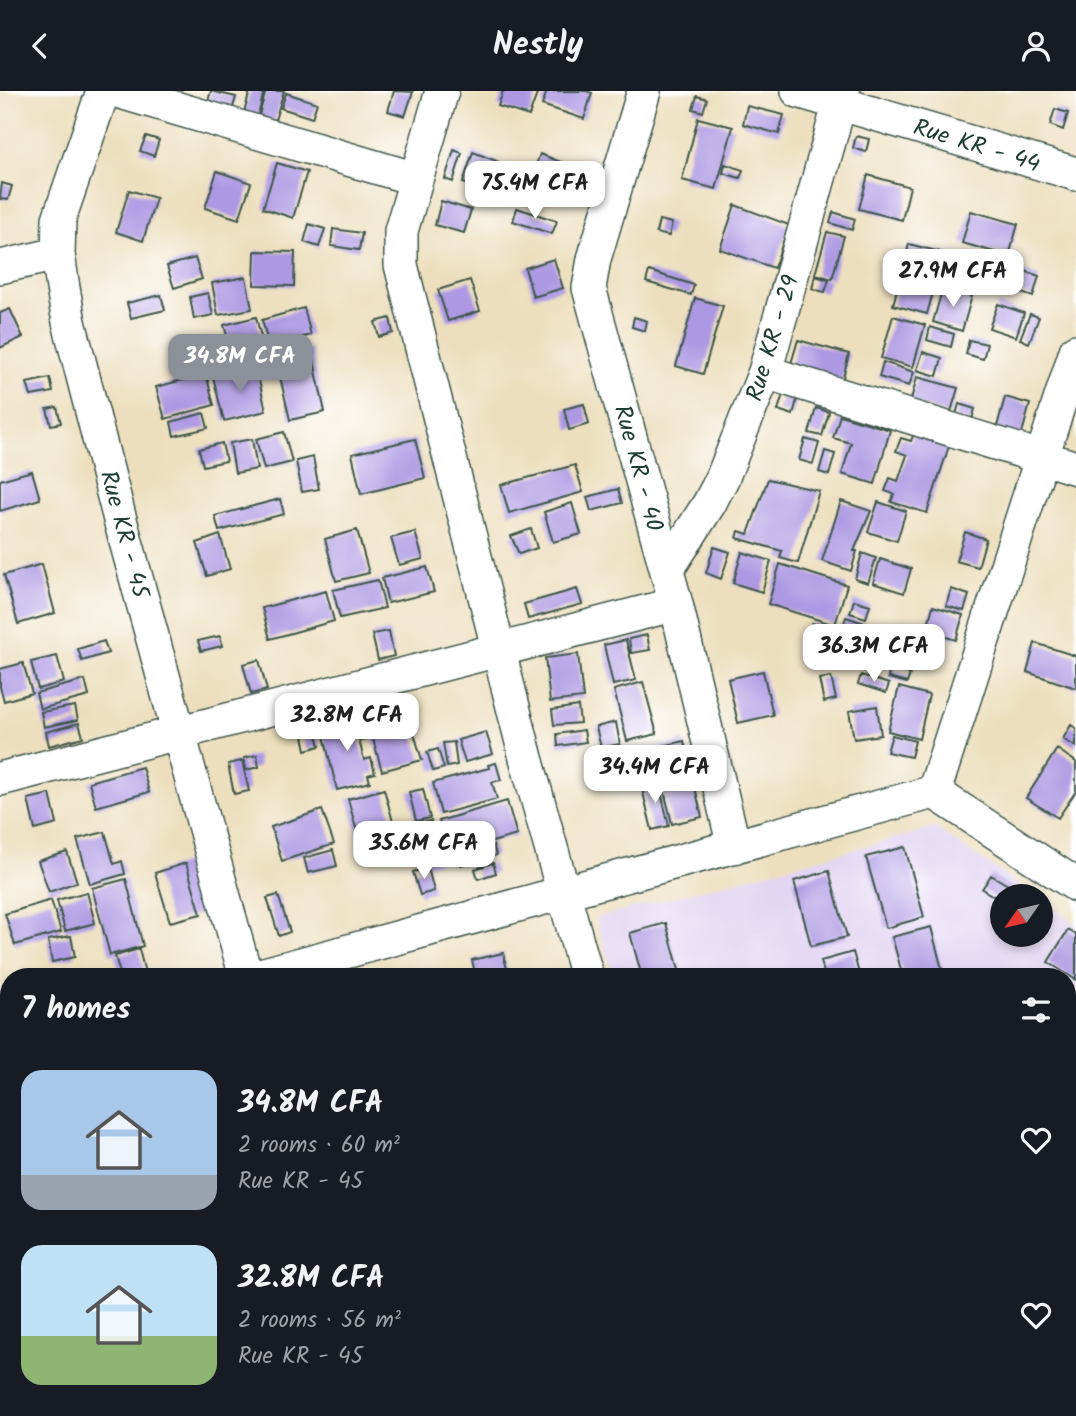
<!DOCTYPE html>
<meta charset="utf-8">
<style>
body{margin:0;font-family:Kalam,sans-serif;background:#20242c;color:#f1f3f6;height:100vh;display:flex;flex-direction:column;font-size:26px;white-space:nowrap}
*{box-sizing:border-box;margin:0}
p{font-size:23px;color:#9ea1a6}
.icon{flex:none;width:38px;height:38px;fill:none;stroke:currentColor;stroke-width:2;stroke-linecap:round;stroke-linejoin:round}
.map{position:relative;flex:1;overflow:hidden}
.side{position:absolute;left:0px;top:877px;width:1076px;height:450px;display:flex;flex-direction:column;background:#171b24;border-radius:28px 28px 0 0;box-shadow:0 4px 10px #0003}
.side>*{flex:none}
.needle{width:46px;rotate:236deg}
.controls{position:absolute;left:990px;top:793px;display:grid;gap:14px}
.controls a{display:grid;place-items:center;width:63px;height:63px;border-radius:50%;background:#171b24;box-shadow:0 4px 10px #0003;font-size:35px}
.price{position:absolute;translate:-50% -60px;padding:0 16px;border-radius:14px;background:#fff;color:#222;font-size:23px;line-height:46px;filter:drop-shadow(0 2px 4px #0008)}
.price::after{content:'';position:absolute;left:50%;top:42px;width:21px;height:16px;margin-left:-10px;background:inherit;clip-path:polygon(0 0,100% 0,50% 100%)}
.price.on{background:#8c9099;color:#fff}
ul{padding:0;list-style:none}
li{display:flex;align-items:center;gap:21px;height:175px;padding:0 21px}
li span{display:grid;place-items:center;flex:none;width:196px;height:140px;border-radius:21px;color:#555}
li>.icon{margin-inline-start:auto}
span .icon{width:84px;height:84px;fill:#fffc;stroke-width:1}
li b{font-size:30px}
h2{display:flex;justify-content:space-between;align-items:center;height:84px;padding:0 21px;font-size:30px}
header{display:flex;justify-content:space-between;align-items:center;height:91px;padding:0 21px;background:#171b24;font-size:32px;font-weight:600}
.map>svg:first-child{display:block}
.built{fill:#e2d4f3}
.building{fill:#ad99e3}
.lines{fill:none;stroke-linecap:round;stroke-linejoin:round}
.minor-casing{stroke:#3e5549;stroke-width:36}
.minor{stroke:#fff;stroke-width:33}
.labels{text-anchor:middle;stroke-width:5;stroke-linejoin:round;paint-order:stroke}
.street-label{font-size:24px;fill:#1f3d34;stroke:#fff}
</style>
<header><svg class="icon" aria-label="back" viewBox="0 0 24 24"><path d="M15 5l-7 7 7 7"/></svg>Nestly<svg class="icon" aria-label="person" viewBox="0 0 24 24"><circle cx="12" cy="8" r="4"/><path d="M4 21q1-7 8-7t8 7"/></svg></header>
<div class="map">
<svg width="1076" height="1325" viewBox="0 0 1076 1325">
<rect width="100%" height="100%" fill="#fff"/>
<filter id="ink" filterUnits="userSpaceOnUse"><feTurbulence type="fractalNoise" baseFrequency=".0143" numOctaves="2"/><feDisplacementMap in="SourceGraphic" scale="14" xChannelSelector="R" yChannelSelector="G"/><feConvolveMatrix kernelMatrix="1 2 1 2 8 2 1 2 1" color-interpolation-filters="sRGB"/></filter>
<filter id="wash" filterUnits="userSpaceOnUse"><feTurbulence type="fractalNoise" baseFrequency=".00686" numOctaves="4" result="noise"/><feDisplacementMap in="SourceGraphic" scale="28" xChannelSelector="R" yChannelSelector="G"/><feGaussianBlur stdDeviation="1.57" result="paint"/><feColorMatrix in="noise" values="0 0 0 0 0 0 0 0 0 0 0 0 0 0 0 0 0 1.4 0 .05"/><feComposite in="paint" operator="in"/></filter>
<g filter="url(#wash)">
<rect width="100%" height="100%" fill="#eddfbe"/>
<path class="built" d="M 935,737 L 1035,805 L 1003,805 L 1003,844 L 1041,844 L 1041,809 L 1076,833 L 1076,1046 L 1068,1059 L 1068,886 L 613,885 L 596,827 Z
M 775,1318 L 899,1318 L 894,1325 L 786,1325 Z"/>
<g id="blocks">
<path class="building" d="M 211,0 L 236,6 L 232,20 L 207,13 Z
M 250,0 L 264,0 L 257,29 L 243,25 Z
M 266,0 L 284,0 L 274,32 L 258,27 Z
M 394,0 L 413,1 L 405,25 L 388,20 Z
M 503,0 L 538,0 L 529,25 L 498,15 Z
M 547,0 L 586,0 L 592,2 L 584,28 L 542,14 Z
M 286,2 L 317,12 L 312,27 L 281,17 Z
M 697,5 L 707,8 L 703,21 L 693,18 Z
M 747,15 L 784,24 L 779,43 L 743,33 Z
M 1055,18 L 1068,22 L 1063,39 L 1050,34 Z
M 698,27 L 733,36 L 716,98 L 682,89 Z
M 146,45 L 159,49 L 154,65 L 140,60 Z
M 856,45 L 869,48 L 866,61 L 853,57 Z
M 454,59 L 462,62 L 453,91 L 445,88 Z
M 473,61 L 499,71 L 489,101 L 463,92 Z
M 540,63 L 579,78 L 567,110 L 528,96 Z
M 277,72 L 307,81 L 293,127 L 263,117 Z
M 725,73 L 743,79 L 740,87 L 723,82 Z
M 217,80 L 251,92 L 239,128 L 205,117 Z
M 868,84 L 910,96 L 902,129 L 859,118 Z
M 2,92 L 12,95 L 8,109 L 0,108 Z
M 129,99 L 156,107 L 143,150 L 116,141 Z
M 441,110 L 471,119 L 464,142 L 435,134 Z
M 735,114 L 789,134 L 774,177 L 720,158 Z
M 517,117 L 557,130 L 552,143 L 513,130 Z
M 971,120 L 1018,133 L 1009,165 L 962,152 Z
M 833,121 L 855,128 L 852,139 L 830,132 Z
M 659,129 L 672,132 L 669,145 L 656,142 Z
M 309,133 L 325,138 L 319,156 L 304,151 Z
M 333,138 L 362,142 L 359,159 L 331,155 Z
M 827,141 L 844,145 L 832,188 L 815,183 Z
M 909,153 L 944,162 L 927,223 L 893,214 Z
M 255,160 L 295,161 L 294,195 L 254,194 Z
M 195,167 L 202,188 L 174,197 L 167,175 Z
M 554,168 L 563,197 L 533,206 L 525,177 Z
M 1013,176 L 1039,185 L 1033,206 L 992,192 L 996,180 L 1010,185 Z
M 649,180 L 694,194 L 691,204 L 646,191 Z
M 815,185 L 829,189 L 825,201 L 812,198 Z
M 246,186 L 252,218 L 218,224 L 212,192 Z
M 470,189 L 480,220 L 448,230 L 438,199 Z
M 943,196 L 972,205 L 962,240 L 933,231 Z
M 208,202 L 213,224 L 194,228 L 190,206 Z
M 161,204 L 165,219 L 131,227 L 127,212 Z
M 695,207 L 723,215 L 703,283 L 676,275 Z
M 998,213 L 1024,222 L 1016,246 L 989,237 Z
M 304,217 L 311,244 L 269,256 L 262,229 Z
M 10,218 L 23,246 L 0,257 L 0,222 Z
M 1030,223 L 1039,226 L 1029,252 L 1020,248 Z
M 893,225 L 925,234 L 913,276 L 881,267 Z
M 256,226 L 265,262 L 234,270 L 224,234 Z
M 634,226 L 647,230 L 645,240 L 632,236 Z
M 390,227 L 393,242 L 379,246 L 375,231 Z
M 930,236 L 954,243 L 951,256 L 927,249 Z
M 798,249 L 849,263 L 842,291 L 790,276 Z
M 969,249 L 987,253 L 983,268 L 966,263 Z
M 311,257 L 325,321 L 290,329 L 275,264 Z
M 923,261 L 942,267 L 937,285 L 917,279 Z
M 883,271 L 914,281 L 909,295 L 879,286 Z
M 256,276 L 266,320 L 224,330 L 213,286 Z
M 206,283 L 214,314 L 165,328 L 156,296 Z
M 917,286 L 958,297 L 950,324 L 910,312 Z
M 50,287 L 53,301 L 31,305 L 27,292 Z
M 785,297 L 799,301 L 793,324 L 778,319 Z
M 1005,306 L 1030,313 L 1021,346 L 996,339 Z
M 584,313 L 589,333 L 569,339 L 564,318 Z
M 959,313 L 975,318 L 971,332 L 955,327 Z
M 57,316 L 61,332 L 51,334 L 47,318 Z
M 816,317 L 829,321 L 822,345 L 809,342 Z
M 204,322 L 208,337 L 174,345 L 171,331 Z
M 840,324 L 890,339 L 875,393 L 842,383 L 851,352 L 833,347 Z
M 916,337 L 951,349 L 927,422 L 891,411 L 894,403 L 885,400 L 890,387 L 898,390 L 907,364 L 896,360 L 901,347 L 911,350 Z
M 284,341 L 292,371 L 264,378 L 256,348 Z
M 252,348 L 257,378 L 235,382 L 230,352 Z
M 415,348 L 425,387 L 361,403 L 352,363 Z
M 805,348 L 819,352 L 813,373 L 799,369 Z
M 222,352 L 226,370 L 203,375 L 199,358 Z
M 825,360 L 835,363 L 829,384 L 819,381 Z
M 313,366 L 319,398 L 302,401 L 296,370 Z
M 575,374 L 583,401 L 509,422 L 501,394 Z
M 32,380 L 40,408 L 0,420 L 0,389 Z
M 768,388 L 819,400 L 798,472 L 780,467 L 782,460 L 737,447 L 739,440 L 748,443 Z
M 618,398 L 622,412 L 591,420 L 587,406 Z
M 280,408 L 284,423 L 219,440 L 215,425 Z
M 841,410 L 871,420 L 854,460 L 857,460 L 851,480 L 822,470 Z
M 878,411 L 906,420 L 897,450 L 868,441 Z
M 572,412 L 581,443 L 553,451 L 544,421 Z
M 531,438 L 537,457 L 519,463 L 511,445 Z
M 357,439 L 369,482 L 336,490 L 325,448 Z
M 415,441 L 423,468 L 399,474 L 391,447 Z
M 965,441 L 986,448 L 978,476 L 956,470 Z
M 220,444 L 230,478 L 207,485 L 197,452 Z
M 714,456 L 730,461 L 721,488 L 706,482 Z
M 742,461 L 771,470 L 762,501 L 733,492 Z
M 862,462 L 876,467 L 868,492 L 855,488 Z
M 880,468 L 911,478 L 904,502 L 873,492 Z
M 42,473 L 55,522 L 18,533 L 4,484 Z
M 780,473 L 847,494 L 835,534 L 768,513 Z
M 427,476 L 434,501 L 388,512 L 382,487 Z
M 378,489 L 385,517 L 340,527 L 333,499 Z
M 577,498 L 582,513 L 528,528 L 524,513 Z
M 951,498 L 969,504 L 964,520 L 946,515 Z
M 326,500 L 334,530 L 270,548 L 262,517 Z
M 854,509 L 870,514 L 866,527 L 850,522 Z
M 933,515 L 963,524 L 956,549 L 926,540 Z
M 846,526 L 870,534 L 859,567 L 835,559 Z
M 812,532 L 829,537 L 825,554 L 807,549 Z
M 389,540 L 394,565 L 378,569 L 372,543 Z
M 647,544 L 650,559 L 631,562 L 629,548 Z
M 220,545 L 222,555 L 201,560 L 198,550 Z
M 626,549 L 636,589 L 613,594 L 604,554 Z
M 104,550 L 108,562 L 82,570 L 78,558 Z
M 1035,552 L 1076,565 L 1076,597 L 1027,581 Z
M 812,555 L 829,559 L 827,567 L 810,562 Z
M 578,563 L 583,607 L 550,611 L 545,567 Z
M 57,565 L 64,591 L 38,598 L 31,571 Z
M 259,569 L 267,599 L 251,603 L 243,573 Z
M 23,572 L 32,602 L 4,610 L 0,596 L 0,578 Z
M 890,578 L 910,583 L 907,592 L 888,587 Z
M 763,580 L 773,624 L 738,632 L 728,588 Z
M 861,584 L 889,593 L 886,602 L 858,593 Z
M 831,586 L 836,608 L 824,611 L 819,588 Z
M 85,589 L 89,605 L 40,618 L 36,602 Z
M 643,591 L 657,643 L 627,650 L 614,599 Z
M 899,596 L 929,604 L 919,648 L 888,640 Z
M 75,615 L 78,629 L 44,636 L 41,621 Z
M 578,615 L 580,632 L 554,634 L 552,619 Z
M 877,615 L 881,644 L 854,648 L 849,620 Z
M 407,619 L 422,669 L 382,680 L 368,630 Z
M 354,625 L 357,636 L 363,635 L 367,648 L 359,649 L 364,669 L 371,667 L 375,682 L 368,684 L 370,691 L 337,699 L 321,633 Z
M 616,631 L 620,653 L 601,657 L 596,636 Z
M 79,632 L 83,646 L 49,655 L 46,641 Z
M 1071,634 L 1076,637 L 1076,656 L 1063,648 Z
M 315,636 L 320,655 L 306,659 L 302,640 Z
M 584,639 L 586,651 L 558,655 L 557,643 Z
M 486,641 L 493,663 L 465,671 L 458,649 Z
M 892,644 L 915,650 L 911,666 L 887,661 Z
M 684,650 L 702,726 L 672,733 L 654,657 Z
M 454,651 L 457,674 L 447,676 L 443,652 Z
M 438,658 L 444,677 L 433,680 L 427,661 Z
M 1057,658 L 1076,671 L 1076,700 L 1058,727 L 1026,707 Z
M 257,664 L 259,676 L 246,679 L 244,667 Z
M 242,670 L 249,700 L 234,703 L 228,673 Z
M 496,672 L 501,689 L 492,691 L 497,708 L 441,723 L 433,692 L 489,677 L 488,674 Z
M 142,676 L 149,701 L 96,716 L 89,691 Z
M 658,689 L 669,735 L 652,739 L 641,693 Z
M 384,698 L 395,738 L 359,748 L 348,708 Z
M 423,698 L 430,727 L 416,730 L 409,701 Z
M 50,703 L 57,733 L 35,739 L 28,708 Z
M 507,710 L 517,744 L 449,763 L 439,730 Z
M 322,719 L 334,753 L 282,770 L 271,736 Z
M 431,730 L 433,740 L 420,743 L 418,732 Z
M 105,741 L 114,773 L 122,770 L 125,783 L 90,793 L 77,748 Z
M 432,744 L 440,771 L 420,776 L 413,749 Z
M 397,745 L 401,761 L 371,768 L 367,751 Z
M 493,754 L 496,764 L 461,774 L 458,764 Z
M 905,756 L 924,826 L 886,837 L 866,766 Z
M 333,759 L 337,775 L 308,782 L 304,767 Z
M 67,761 L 77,791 L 49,801 L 38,770 Z
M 186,772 L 201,823 L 170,831 L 155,782 Z
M 493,772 L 496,782 L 478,788 L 475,778 Z
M 428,777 L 434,800 L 420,804 L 413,781 Z
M 829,780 L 847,846 L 811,855 L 794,790 Z
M 991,784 L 1013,797 L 1008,805 L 1003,805 L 1003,811 L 982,798 Z
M 126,788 L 143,855 L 110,864 L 92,797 Z
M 87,801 L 95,832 L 65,840 L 57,809 Z
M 278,804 L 290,841 L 279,845 L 267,807 Z
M 51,809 L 61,841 L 15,854 L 5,823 Z
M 666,832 L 681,886 L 642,886 L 630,842 Z
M 931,836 L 944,886 L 903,886 L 892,846 Z
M 1068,839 L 1076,844 L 1076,889 L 1048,871 Z
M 71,845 L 75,866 L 52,871 L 48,849 Z
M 139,858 L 145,882 L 121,886 L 115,865 Z
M 853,861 L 860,886 L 825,886 L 821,870 Z
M 503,862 L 509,886 L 476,886 L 472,869 Z
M 5,1297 L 9,1318 L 12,1324 L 0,1325 L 0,1298 Z
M 199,1318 L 227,1318 L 228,1320 L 211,1325 L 201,1325 Z
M 533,1318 L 548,1318 L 551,1325 L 514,1325 Z
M 1009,1318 L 1055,1318 L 1051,1325 L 1020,1325 Z"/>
</g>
</g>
<g filter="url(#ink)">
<use href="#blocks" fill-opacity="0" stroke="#3e5549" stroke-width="2"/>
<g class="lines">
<defs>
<path id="minor" d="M 103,0 L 59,128 L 58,163 L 63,197 L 69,231 L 119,425 L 246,886
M 117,0 L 416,88
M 442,0 L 401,140 L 401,174 L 526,667 L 587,886
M 644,0 L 594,168 L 589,197 L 676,513 L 734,756
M 798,0 L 1076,83
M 0,176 L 58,163
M 765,281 L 1076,377
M 667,479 L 709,413 L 722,388 L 765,281 L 843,0
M 0,688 L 676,513
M 934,701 L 1076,260
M 253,886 L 934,701 L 1076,794
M 0,954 L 9,952
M 0,1015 L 9,1047
M 1068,1118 L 1076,1105
M 0,1216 L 9,1214
M 83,1318 L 85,1325
M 371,1318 L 373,1325
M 740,1318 L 750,1325
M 935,1325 L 940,1318"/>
</defs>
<use href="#minor" class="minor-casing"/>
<use href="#minor" class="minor"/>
</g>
</g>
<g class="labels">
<g class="street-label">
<text transform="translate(977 54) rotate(17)" y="8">Rue KR - 44</text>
<text transform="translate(772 247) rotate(-73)" y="8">Rue KR - 29</text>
<text transform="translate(639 377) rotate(75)" y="8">Rue KR - 40</text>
<text transform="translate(125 443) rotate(75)" y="8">Rue KR - 45</text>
</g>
</g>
</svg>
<div class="controls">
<a><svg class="needle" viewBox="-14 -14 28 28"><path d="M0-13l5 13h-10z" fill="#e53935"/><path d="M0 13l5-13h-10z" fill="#9ea1a6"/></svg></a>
</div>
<b class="price" style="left:535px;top:130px">75.4M CFA</b>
<b class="price" style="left:953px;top:218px">27.9M CFA</b>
<b class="price on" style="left:240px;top:303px">34.8M CFA</b>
<b class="price" style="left:874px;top:593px">36.3M CFA</b>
<b class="price" style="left:347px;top:662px">32.8M CFA</b>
<b class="price" style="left:655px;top:714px">34.4M CFA</b>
<b class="price" style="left:424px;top:790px">35.6M CFA</b>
<section class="side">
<h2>7 homes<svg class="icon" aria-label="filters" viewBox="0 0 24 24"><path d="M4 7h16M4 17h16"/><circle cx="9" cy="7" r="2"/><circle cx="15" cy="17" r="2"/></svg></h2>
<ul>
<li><span style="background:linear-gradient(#a9c7e8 75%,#9aa5b1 0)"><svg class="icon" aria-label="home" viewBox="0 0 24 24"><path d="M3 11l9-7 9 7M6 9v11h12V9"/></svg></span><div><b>34.8M CFA</b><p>2 rooms · 60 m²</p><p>Rue KR - 45</p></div><svg class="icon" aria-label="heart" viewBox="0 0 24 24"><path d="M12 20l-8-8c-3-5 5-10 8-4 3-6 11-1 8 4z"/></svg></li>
<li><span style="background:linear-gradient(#bfe0f5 65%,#8fb573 0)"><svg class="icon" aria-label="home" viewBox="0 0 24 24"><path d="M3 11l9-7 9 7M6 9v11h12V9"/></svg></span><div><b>32.8M CFA</b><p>2 rooms · 56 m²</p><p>Rue KR - 45</p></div><svg class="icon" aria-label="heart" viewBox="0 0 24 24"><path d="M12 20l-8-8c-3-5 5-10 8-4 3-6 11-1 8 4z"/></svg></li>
</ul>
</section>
</div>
